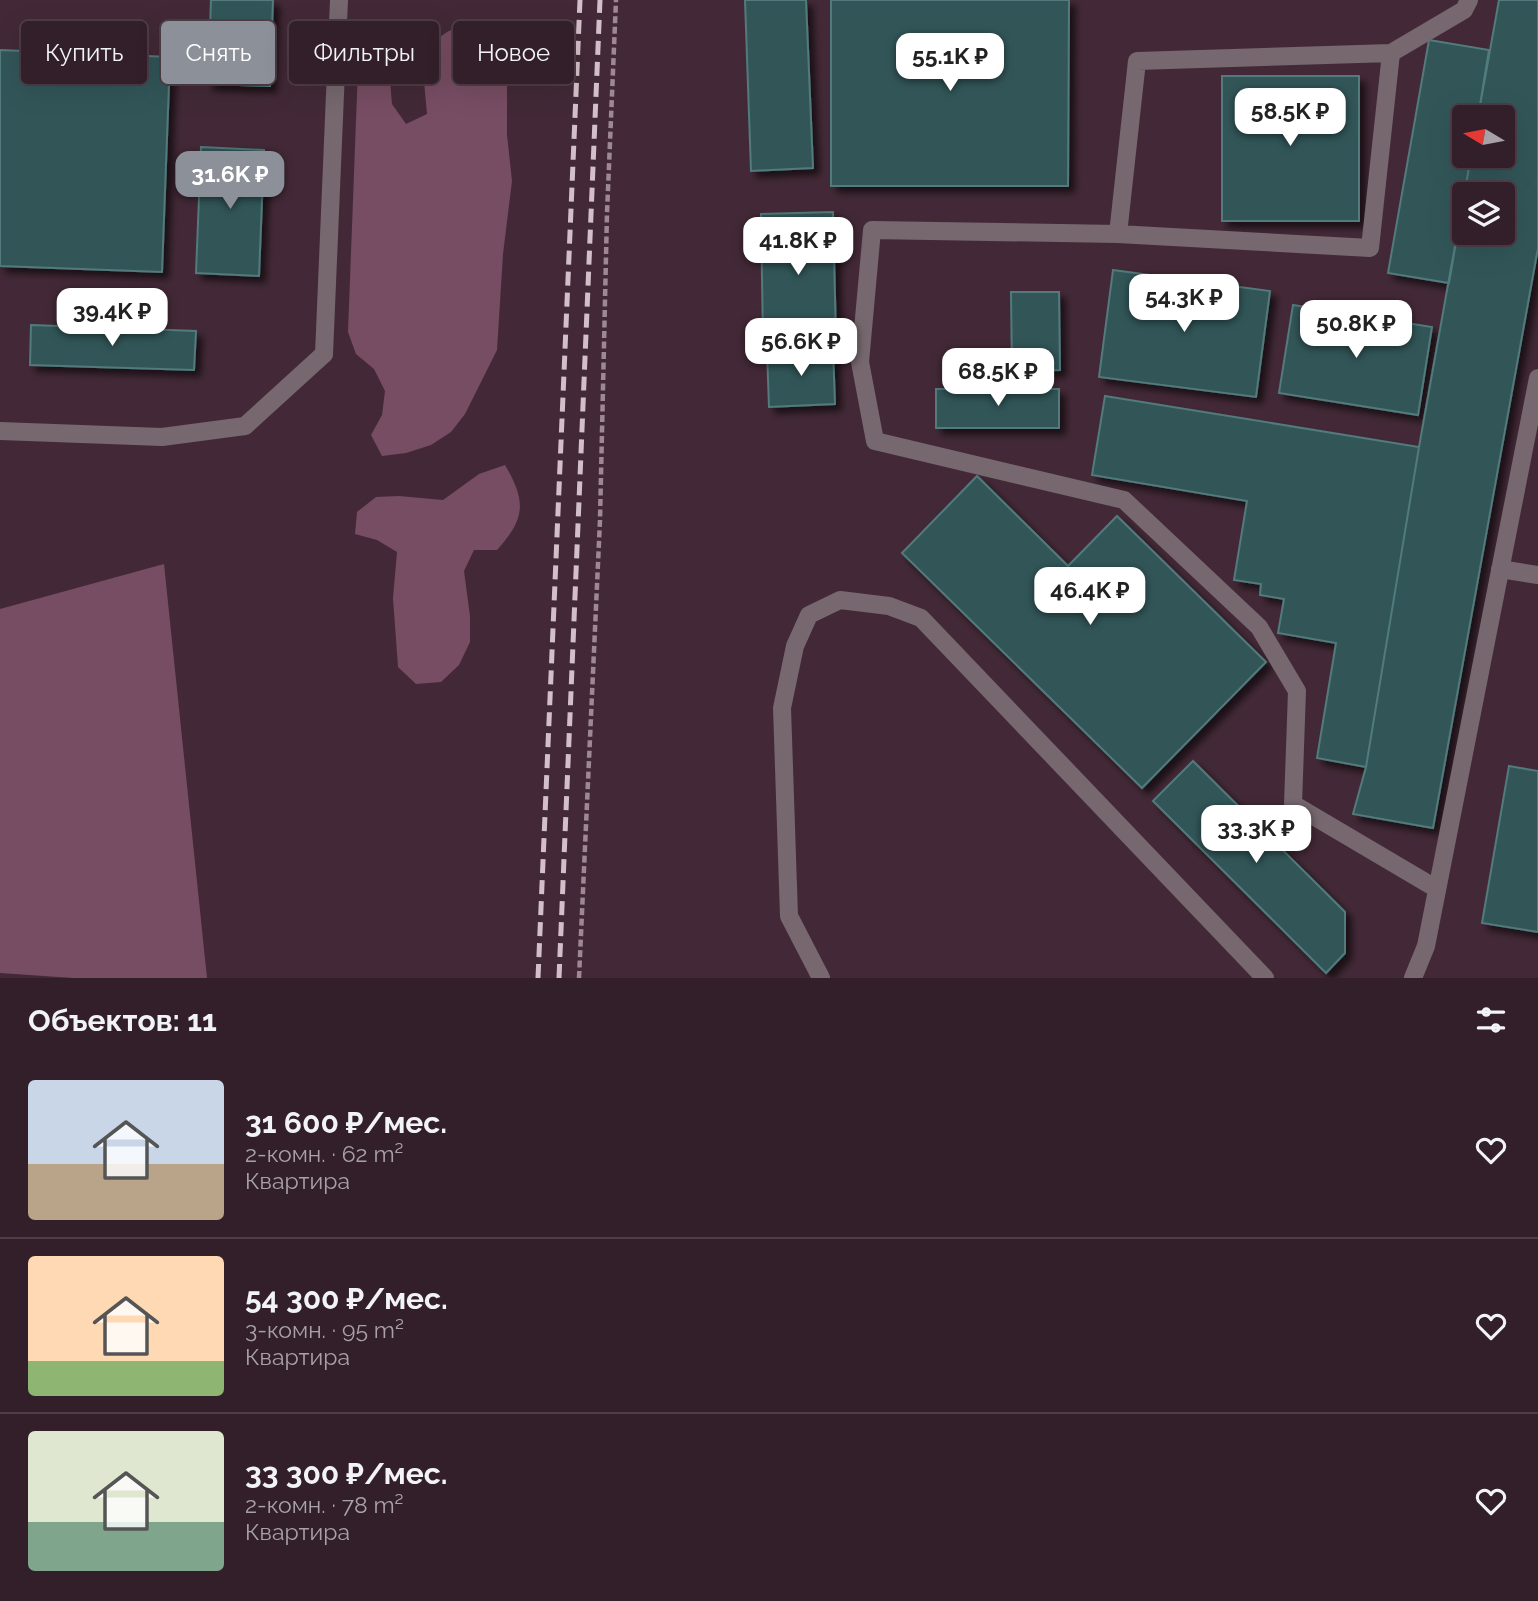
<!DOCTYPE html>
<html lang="ru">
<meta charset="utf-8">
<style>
body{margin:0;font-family:Raleway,sans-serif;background:#3d2c35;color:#f1f3f6;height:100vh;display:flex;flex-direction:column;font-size:26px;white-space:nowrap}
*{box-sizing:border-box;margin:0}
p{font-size:23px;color:#a8a2a8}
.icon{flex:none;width:38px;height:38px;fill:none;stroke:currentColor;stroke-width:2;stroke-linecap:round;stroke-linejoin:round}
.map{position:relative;height:978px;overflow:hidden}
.details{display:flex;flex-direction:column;background:#321f29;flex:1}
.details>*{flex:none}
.banner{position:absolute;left:21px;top:21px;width:700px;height:63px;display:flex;gap:14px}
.needle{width:46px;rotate:280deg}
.buttons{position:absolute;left:1452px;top:105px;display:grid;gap:14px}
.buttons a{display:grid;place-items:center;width:63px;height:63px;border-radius:7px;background:#321f29;box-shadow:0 7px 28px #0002,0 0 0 2px #4d3d46;font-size:35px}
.price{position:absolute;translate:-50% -60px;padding:0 16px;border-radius:14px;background:#fff;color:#222;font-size:23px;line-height:46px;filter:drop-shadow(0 2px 4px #0008)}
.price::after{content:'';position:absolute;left:50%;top:42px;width:21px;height:16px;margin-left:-10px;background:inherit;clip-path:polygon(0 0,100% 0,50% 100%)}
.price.selected{background:#8c9099;color:#fff}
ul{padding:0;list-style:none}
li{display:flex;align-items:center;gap:21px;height:175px;padding:0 28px}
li+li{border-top:2px solid #4d3d46}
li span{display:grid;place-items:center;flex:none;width:196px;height:140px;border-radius:7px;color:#555}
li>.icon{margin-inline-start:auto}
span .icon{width:84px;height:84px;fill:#fffc;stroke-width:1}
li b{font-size:30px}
h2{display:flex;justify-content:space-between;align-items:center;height:84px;padding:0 28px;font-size:30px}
.pill{padding:0 24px;border-radius:7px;background:#321f29;box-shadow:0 7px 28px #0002,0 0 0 2px #4d3d46;font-size:24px;line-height:63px}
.pill.selected{background:#8c9099;color:#fff}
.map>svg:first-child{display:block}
.green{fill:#774d63}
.building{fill:#305758;stroke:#527a7b;stroke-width:2;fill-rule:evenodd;filter:url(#shadow)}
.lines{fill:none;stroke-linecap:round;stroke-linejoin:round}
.path{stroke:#9e8893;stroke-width:4.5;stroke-dasharray:7 3.5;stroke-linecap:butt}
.lane{stroke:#76686e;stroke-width:18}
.street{stroke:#76686e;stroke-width:18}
.rail{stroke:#d3bfc9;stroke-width:5;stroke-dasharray:14 7;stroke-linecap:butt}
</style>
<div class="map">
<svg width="1538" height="978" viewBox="0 0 1538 978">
<defs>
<filter id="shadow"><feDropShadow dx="6" dy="6" stdDeviation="3.5" flood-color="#0009"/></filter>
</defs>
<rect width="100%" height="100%" fill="#432937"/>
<path class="green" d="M 486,21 L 503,36 L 507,60 L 507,135 L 512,181 L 503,254 L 497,350 L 465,414 L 451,432 L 431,445 L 406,453 L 382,456 L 371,435 L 382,415 L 385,391 L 374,369 L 356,354 L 348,332 L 358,68 L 378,58 L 390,80 L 392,104 L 406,124 L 427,114 C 425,82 415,50 449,31 C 459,25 474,24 486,21 Z
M 505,465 C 526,501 526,518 497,550 L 474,550 L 464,571 L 470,616 L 470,642 L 459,665 L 441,682 L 416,684 L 398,667 L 393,598 L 397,552 L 377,540 L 355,534 L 357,512 L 376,497 L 399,496 L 443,500 L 479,474 Z
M 164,564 L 207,978 L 73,978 L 0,973 L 0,609 Z"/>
<path class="building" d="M 211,0 L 273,0 L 270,86 L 208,84 Z
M 745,0 L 806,0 L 813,168 L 751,171 Z
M 831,0 L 1069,0 L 1068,186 L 831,186 Z
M 1499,0 L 1538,0 L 1538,248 L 1433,828 L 1353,814 L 1366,767 L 1419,447 L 1471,156 L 1503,156 L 1503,117 L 1478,117 ZM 1465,194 L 1503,194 L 1503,233 L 1465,233 Z
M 1429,40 L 1489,50 L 1478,117 L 1465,117 L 1465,156 L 1471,156 L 1449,283 L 1388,273 Z
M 0,50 L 170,57 L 162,272 L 0,266 Z
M 1222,76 L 1359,76 L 1359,221 L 1222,221 Z
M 201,147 L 264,150 L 259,276 L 196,273 Z
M 833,212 L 836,339 L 763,341 L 761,214 Z
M 1113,270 L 1270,291 L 1256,397 L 1099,377 Z
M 1011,292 L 1059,292 L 1060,370 L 1012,371 Z
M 1293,305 L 1432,327 L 1418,415 L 1279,393 Z
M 31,325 L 196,331 L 194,370 L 30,365 Z
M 833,349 L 835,404 L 769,407 L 767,351 Z
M 936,389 L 1059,389 L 1059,428 L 936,428 Z
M 1105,396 L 1419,447 L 1366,767 L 1317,758 L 1336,643 L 1278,633 L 1284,599 L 1260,595 L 1261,584 L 1234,580 L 1247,501 L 1092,475 Z
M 977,476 L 1068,566 L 1117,516 L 1266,662 L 1142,788 L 902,553 Z
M 1193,761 L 1345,912 L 1345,953 L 1326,973 L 1153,801 Z
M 1509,766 L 1538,771 L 1538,932 L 1482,923 Z"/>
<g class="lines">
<path class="path" d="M 579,978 L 600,520 L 607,213 L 616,0"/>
<path class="lane" d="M 1118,234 L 1370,248 L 1391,53
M 324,354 L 339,0
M 1500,569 L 1538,575
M 1437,889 L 1293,804 L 1297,691 L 1259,627 L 1124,500 L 875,441 L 860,362 L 872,230 L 1118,234 L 1137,61 L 1391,53 L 1464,10 L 1469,0
M 821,978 L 789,916 L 782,708 L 795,646 L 809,615 L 840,600 L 889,606 L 921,618 L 1265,978
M 1413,978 L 1426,946 L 1538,378"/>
<path class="street" d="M 0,431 L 162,437 L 245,426 L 324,354"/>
<path class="rail" d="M 538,978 L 580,0
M 559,978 L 600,0"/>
</g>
</svg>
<div class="buttons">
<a><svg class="needle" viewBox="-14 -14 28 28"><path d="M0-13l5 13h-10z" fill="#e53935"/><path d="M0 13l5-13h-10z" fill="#a8a2a8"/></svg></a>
<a><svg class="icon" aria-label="layers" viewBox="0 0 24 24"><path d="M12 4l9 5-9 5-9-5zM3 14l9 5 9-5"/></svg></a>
</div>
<b class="price" style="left:950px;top:93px">55.1K ₽</b>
<b class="price" style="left:1290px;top:148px">58.5K ₽</b>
<b class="price selected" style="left:230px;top:211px">31.6K ₽</b>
<b class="price" style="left:798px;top:277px">41.8K ₽</b>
<b class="price" style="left:1184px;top:334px">54.3K ₽</b>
<b class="price" style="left:112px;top:348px">39.4K ₽</b>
<b class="price" style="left:1356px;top:360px">50.8K ₽</b>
<b class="price" style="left:801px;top:378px">56.6K ₽</b>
<b class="price" style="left:998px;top:408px">68.5K ₽</b>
<b class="price" style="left:1090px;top:627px">46.4K ₽</b>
<b class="price" style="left:1256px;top:865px">33.3K ₽</b>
<div class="banner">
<a class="pill">Купить</a>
<a class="pill selected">Снять</a>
<a class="pill">Фильтры</a>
<a class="pill">Новое</a>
</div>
</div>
<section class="details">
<h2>Объектов: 11<svg class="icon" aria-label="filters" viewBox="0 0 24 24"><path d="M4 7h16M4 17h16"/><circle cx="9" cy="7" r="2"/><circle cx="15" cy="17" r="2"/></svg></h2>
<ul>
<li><span style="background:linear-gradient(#c9d6e8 60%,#b9a48a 0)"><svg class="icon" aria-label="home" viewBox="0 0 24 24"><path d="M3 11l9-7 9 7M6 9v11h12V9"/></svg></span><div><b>31 600 ₽/мес.</b><p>2-комн. · 62 m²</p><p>Квартира</p></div><svg class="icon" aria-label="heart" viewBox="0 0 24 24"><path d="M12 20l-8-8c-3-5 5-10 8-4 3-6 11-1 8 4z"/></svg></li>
<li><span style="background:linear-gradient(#ffd9b3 75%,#8fb573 0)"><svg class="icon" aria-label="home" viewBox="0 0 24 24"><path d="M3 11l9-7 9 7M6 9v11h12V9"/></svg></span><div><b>54 300 ₽/мес.</b><p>3-комн. · 95 m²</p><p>Квартира</p></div><svg class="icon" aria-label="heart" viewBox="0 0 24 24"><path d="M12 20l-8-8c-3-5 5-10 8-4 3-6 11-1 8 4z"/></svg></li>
<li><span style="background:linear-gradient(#dfe7d0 65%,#7fa58c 0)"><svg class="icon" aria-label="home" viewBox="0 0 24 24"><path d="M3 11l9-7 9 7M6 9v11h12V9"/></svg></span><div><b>33 300 ₽/мес.</b><p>2-комн. · 78 m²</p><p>Квартира</p></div><svg class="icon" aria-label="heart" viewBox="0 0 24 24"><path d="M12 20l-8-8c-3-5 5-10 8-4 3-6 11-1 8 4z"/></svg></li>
</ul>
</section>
